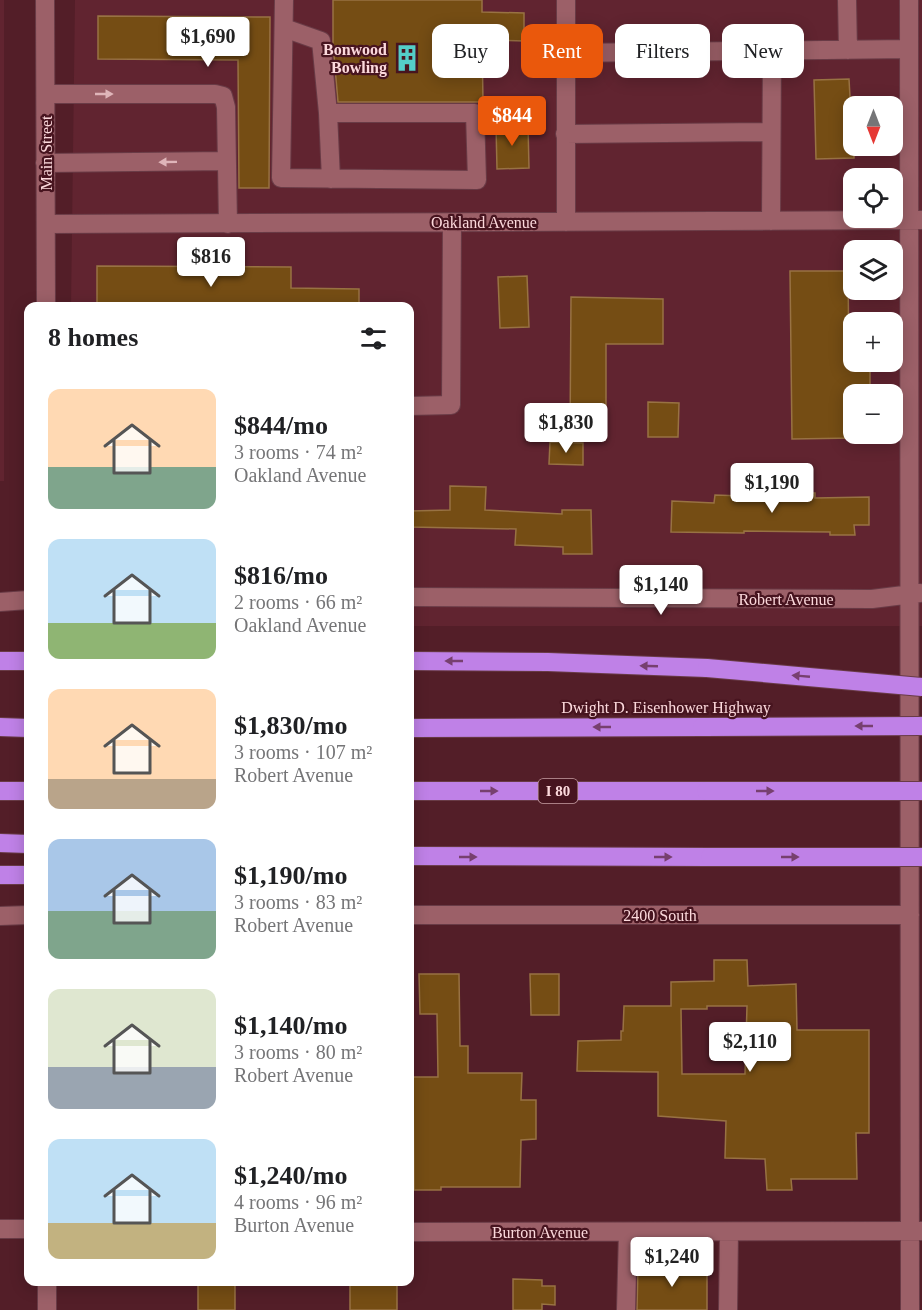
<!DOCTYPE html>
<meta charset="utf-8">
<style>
body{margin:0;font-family:Georgia,serif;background:#f6f6f6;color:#202124;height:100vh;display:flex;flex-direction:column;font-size:22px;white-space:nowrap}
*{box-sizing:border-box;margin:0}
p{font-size:20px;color:#757577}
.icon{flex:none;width:33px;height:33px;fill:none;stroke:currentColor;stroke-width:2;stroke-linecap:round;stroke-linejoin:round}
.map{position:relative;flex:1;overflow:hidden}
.sheet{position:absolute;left:24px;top:302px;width:390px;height:984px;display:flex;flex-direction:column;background:#fff;border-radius:12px;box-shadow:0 3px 15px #0003}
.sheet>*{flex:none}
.guide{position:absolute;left:432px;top:24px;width:399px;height:54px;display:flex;gap:12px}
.needle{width:39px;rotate:180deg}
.buttons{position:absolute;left:843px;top:96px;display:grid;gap:12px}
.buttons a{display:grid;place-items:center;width:60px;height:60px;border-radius:12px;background:#fff;box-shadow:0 3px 15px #0003;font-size:30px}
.price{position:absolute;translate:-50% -51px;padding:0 14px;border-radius:6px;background:#fff;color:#222;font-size:20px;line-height:39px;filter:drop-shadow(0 2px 3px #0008)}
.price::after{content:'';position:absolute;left:50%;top:36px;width:18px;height:14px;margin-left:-9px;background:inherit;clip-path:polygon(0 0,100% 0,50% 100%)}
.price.current{background:#ea580c;color:#fff}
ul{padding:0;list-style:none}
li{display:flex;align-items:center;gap:18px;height:150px;padding:0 24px}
li span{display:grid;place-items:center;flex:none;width:168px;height:120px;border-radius:12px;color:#555}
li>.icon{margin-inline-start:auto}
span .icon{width:72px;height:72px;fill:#fffc;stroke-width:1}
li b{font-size:26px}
h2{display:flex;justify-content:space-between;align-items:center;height:72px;padding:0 24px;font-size:26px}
.tag{padding:0 21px;border-radius:12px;background:#fff;box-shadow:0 3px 15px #0003;font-size:21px;line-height:54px}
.tag.current{background:#ea580c;color:#fff}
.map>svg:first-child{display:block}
.built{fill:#612430;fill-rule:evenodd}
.building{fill:#754d14;stroke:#987243;stroke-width:1.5;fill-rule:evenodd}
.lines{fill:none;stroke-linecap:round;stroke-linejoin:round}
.minor-casing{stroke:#693b46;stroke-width:20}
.highway-casing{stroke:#693b46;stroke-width:20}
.minor{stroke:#9c6068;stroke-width:18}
.highway{stroke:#bf81e7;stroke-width:18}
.highway-bridge-casing{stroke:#693b46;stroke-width:20;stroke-linecap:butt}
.highway-bridge{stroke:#bf81e7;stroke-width:18}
.oneway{fill:#dfb5b9}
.oneway2{fill:#77406f}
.labels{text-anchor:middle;stroke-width:4.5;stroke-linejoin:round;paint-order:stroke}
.shield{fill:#47141f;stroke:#c69ea3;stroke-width:1.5}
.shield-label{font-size:15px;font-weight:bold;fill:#fcd9dc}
.poi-label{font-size:16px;font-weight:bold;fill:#fcd9dc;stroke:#47141f;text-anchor:end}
.street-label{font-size:16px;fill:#fcd9dc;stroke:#47141f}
</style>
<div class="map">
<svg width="922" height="1310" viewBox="0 0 922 1310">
<rect width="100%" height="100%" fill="#531e28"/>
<path class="built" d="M 0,0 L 4,0 L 4,481 L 0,481 Z
M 75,0 L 922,0 L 922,626 L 410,626 L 410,306 L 71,306 ZM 854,106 L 892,106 L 892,146 L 854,146 ZM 854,178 L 892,178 L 892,218 L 854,218 ZM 854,250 L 892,250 L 892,290 L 854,290 ZM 854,322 L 892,322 L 892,362 L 854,362 ZM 854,394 L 892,394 L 892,434 L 854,434 Z"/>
<path class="building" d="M 333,0 L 482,0 L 482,12 L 524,13 L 524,41 L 482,40 L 483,102 L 338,102 L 333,44 Z
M 98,16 L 270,17 L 269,188 L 239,188 L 238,60 L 98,59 Z
M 849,79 L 850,97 L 854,97 L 854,158 L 816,159 L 814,80 Z
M 528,125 L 529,168 L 497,169 L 496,126 Z
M 97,266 L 291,267 L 291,288 L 359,289 L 359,306 L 97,306 Z
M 790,271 L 848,271 L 849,369 L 870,368 L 870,394 L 854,394 L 854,438 L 792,439 Z
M 527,276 L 529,327 L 500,328 L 498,277 Z
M 571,297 L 663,299 L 663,344 L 606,344 L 606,437 L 570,436 Z
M 648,402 L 679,403 L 678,437 L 648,437 Z
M 550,442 L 583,443 L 583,465 L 549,464 Z
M 450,486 L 486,487 L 485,510 L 562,514 L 562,510 L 591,510 L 592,554 L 563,554 L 563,547 L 515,545 L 516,529 L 410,527 L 410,511 L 450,510 Z
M 776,492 L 815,493 L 815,498 L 869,497 L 869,525 L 854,525 L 855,535 L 830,535 L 830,532 L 744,531 L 744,533 L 671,532 L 672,501 L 714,503 L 715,495 L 775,497 Z
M 714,960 L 747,960 L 748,986 L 796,984 L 797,1030 L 869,1030 L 869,1133 L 856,1133 L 857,1179 L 791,1179 L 792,1190 L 767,1190 L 765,1159 L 725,1158 L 726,1121 L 658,1116 L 658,1072 L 577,1071 L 578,1041 L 621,1040 L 621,1031 L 623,1031 L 624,1006 L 671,1006 L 671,982 L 714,981 ZM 707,1006 L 747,1006 L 745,1074 L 682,1074 L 681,1009 L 707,1009 Z
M 419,974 L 459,974 L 460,1046 L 468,1046 L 468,1073 L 522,1073 L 521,1100 L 536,1100 L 536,1139 L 521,1140 L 520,1187 L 441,1187 L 441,1190 L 414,1190 L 413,1077 L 438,1077 L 437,1014 L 420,1014 Z
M 530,974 L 559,974 L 559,1015 L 531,1015 Z
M 638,1266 L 707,1266 L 707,1310 L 637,1310 Z
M 513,1279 L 542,1280 L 542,1286 L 555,1286 L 555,1305 L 542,1304 L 542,1310 L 513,1310 Z
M 198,1281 L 235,1281 L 235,1310 L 198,1310 Z
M 350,1281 L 397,1281 L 397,1310 L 350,1310 Z"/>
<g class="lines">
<defs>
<path id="minor" d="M 45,0 L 46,306
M 284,0 L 281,178 L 477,180 L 475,113 L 328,113 L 321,41 L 284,28
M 566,0 L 566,222
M 847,0 L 848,50
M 909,0 L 910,1310
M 565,53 L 908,49
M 46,94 L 215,94 L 223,96 L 226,107 L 228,224
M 328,113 L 331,179
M 565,134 L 771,132
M 45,163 L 226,161
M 771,221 L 772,51
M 46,224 L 922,220
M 410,406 L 451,405 L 452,222
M 410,597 L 872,599 L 920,593
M 0,602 L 28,600
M 410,915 L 910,915
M 0,916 L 28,915
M 0,1229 L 28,1229
M 410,1232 L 921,1231
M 47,1281 L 47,1310
M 626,1310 L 628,1232
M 728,1310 L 729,1232"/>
<path id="highway" d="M 0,661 L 28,661
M 410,661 L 548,662 L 707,668
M 0,727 L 28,728
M 410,728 L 702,727
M 0,791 L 28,791
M 410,791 L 706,791
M 0,843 L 28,844
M 410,856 L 710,857
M 0,875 L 28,875"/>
</defs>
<use href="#minor" class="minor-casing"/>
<use href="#highway" class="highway-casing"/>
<use href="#minor" class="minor"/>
<use href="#highway" class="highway"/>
<defs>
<path id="highway-bridge" d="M 707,668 L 922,687
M 702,727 L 922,726
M 706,791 L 922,791
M 710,857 L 922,857"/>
</defs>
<use href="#highway-bridge" class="highway-bridge-casing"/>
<use href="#highway-bridge" class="highway-bridge"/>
</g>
<defs><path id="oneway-solid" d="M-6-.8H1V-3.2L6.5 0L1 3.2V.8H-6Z" transform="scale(1.5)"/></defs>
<g class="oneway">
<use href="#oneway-solid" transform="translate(104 94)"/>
<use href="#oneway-solid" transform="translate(168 162) rotate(179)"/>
</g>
<g class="oneway2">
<use href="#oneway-solid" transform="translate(454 661) rotate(-180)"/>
<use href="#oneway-solid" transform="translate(649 666) rotate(-178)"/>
<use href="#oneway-solid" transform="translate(801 676) rotate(-175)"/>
<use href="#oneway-solid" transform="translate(864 726) rotate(180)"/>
<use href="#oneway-solid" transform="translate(602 727) rotate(180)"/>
<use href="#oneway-solid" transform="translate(489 791)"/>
<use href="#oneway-solid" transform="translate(765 791)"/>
<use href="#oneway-solid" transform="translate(468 857)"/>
<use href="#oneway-solid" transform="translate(663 857)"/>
<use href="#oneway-solid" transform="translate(790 857)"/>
</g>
<defs>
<symbol id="building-bare" viewBox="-9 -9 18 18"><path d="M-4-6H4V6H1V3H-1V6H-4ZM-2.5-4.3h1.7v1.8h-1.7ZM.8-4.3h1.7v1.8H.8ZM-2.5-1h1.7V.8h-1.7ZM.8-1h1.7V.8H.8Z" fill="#54cdc8" stroke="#47141f" stroke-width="2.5" paint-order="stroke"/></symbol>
</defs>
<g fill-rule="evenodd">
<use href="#building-bare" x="388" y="39" width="38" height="38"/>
</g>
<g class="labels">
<rect class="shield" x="538.5" y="779" width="39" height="24" rx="4.5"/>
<g class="shield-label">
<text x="558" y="796">I 80</text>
</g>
<g class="poi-label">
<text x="387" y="55">Bonwood<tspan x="387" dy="18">Bowling</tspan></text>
</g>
<g class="street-label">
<text transform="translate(46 153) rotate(-90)" y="6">Main Street</text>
<text x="484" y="228">Oakland Avenue</text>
<text x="786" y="605">Robert Avenue</text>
<text x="666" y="713">Dwight D. Eisenhower Highway</text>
<text x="660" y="921">2400 South</text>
<text x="540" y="1238">Burton Avenue</text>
</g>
</g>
</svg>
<div class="buttons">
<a><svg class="needle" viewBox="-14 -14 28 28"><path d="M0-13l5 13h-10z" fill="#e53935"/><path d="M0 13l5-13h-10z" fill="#757577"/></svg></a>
<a><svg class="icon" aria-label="locate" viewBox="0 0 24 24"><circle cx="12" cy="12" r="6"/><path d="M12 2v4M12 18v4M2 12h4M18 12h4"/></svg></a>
<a><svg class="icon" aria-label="layers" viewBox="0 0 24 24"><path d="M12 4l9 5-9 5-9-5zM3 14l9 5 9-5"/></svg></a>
<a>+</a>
<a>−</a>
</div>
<b class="price" style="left:208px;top:68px">$1,690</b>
<b class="price current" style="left:512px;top:147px">$844</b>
<b class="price" style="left:211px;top:288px">$816</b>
<b class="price" style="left:566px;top:454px">$1,830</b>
<b class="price" style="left:772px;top:514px">$1,190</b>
<b class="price" style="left:661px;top:616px">$1,140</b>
<b class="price" style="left:750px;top:1073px">$2,110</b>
<b class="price" style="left:672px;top:1288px">$1,240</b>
<div class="guide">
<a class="tag">Buy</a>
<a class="tag current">Rent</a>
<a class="tag">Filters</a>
<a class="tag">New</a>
</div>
<section class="sheet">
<h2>8 homes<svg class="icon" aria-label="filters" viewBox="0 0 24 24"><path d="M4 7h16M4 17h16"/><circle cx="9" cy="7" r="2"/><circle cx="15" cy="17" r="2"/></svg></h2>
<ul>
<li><span style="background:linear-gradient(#ffd9b3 65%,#7fa58c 0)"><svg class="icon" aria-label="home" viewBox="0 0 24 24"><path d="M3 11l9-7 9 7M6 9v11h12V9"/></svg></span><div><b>$844/mo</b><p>3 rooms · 74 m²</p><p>Oakland Avenue</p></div></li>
<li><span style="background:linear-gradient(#bfe0f5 70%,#8fb573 0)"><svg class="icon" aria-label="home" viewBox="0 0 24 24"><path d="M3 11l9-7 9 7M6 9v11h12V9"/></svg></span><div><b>$816/mo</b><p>2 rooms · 66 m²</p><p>Oakland Avenue</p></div></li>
<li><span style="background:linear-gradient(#ffd9b3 75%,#b9a48a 0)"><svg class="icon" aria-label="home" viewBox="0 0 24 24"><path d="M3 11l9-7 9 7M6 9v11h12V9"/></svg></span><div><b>$1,830/mo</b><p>3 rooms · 107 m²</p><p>Robert Avenue</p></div></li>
<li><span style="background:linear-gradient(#a9c7e8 60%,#7fa58c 0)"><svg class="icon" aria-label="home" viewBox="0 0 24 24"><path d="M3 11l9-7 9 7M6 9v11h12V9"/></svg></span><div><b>$1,190/mo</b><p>3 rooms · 83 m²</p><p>Robert Avenue</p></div></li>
<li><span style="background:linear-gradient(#dfe7d0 65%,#9aa5b1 0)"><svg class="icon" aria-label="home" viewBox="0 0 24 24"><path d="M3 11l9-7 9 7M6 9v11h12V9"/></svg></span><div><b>$1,140/mo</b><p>3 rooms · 80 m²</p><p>Robert Avenue</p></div></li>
<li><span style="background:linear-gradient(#bfe0f5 70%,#c2b280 0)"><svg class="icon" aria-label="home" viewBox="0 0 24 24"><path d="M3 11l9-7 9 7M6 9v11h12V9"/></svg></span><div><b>$1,240/mo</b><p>4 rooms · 96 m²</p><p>Burton Avenue</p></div></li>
</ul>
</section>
</div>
